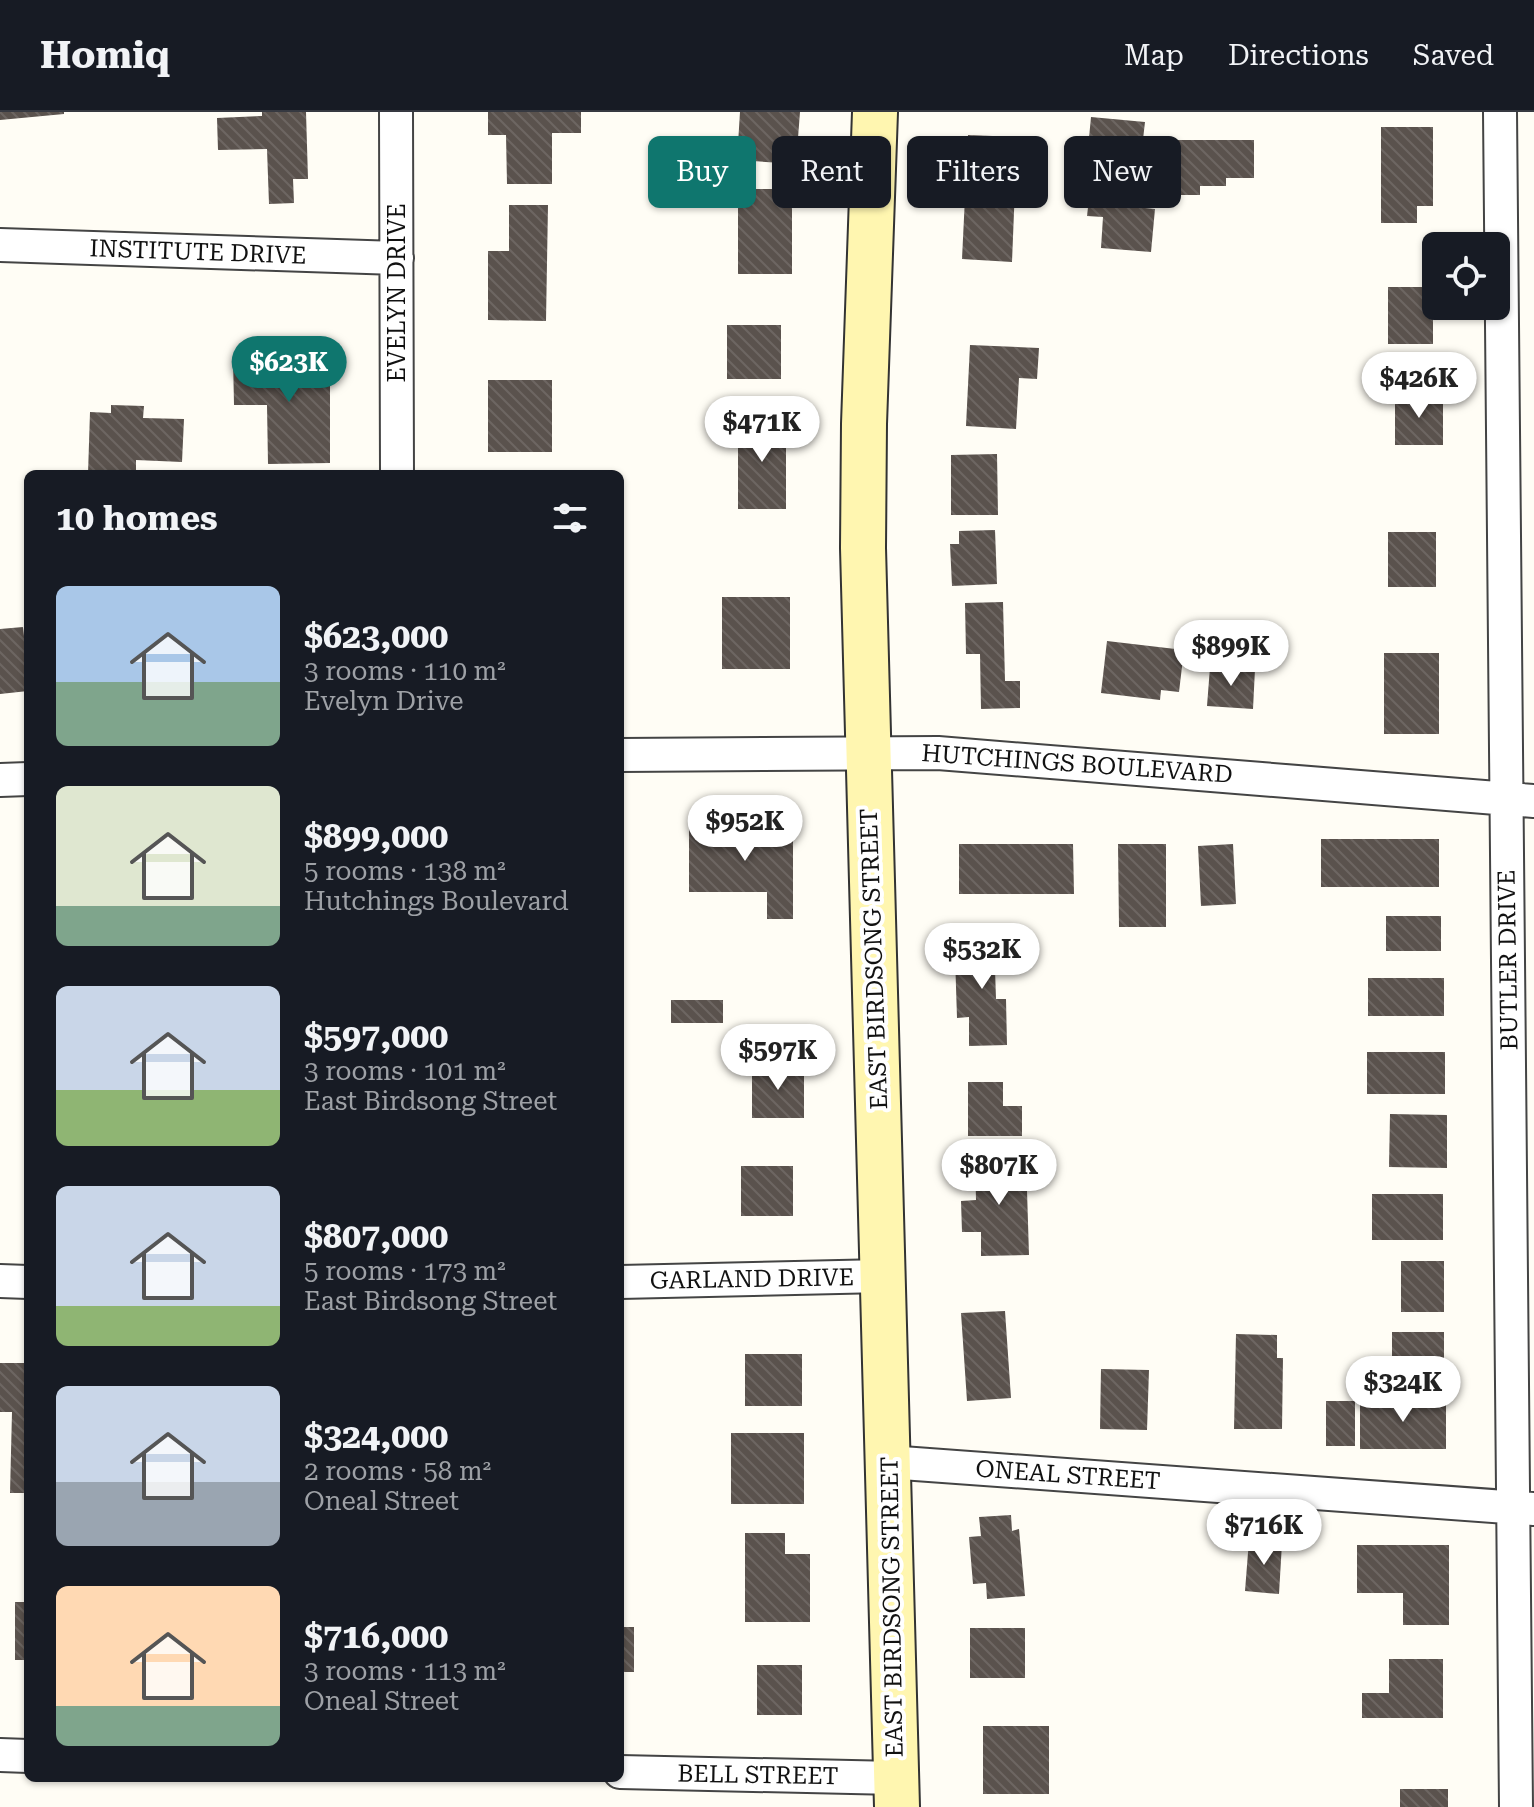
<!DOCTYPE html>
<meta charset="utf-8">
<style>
body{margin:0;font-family:"Roboto Serif",serif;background:#242831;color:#f1f3f6;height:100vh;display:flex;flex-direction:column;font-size:30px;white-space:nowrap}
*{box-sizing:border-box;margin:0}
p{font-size:26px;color:#9ea1a6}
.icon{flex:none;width:44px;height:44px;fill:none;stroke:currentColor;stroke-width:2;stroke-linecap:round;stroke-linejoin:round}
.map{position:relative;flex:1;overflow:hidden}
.drawer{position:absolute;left:24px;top:358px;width:600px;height:1312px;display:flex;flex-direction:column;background:#171b24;border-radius:12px;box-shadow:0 2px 6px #0004}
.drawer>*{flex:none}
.hud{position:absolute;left:648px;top:24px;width:760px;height:72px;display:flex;gap:16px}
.tools{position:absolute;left:1422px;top:120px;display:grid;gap:16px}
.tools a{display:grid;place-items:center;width:88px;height:88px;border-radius:12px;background:#171b24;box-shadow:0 2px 6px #0004;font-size:40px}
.price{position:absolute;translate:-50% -68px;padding:0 18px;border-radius:28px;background:#fff;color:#222;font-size:26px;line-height:52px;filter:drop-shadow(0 2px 4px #0008)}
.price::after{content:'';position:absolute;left:50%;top:48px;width:24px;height:18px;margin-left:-12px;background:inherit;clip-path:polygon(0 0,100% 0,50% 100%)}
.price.on{background:#0f766e;color:#fff}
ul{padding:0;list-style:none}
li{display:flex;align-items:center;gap:24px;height:200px;padding:0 32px}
li span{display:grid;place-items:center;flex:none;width:224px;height:160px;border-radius:12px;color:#555}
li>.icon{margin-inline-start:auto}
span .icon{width:96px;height:96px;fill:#fffc;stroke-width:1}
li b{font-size:34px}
h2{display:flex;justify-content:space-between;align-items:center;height:96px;padding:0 32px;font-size:34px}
.tag{padding:0 28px;border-radius:12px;background:#171b24;box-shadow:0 2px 6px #0004;font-size:28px;line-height:72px}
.tag.on{background:#0f766e;color:#fff}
header{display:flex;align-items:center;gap:48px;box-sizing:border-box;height:112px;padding:0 40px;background:#171b24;border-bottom:2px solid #363941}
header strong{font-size:38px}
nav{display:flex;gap:44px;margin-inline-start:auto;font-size:28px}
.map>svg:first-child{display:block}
.building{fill:url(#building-back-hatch)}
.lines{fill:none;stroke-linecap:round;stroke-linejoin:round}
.street-casing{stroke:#444;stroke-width:36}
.secondary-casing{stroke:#333;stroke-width:48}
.street{stroke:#fff;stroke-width:32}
.secondary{stroke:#fff6b0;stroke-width:44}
.labels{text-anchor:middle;stroke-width:8;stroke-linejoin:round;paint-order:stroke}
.street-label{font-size:24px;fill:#111;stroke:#fff}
</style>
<header>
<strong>Homiq</strong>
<nav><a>Map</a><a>Directions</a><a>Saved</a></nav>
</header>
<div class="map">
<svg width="1534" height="1695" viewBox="0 0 1534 1695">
<defs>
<pattern id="building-back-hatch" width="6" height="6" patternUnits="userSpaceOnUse" patternTransform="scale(2)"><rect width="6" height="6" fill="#5a524d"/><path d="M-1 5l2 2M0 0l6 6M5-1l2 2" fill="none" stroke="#6d6662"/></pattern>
</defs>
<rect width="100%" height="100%" fill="#fffdf5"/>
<path class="building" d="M 0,0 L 64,0 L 64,2 L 0,8 Z
M 262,0 L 306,0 L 308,67 L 293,67 L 294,91 L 269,92 L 267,37 L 218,38 L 217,6 L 262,4 Z
M 488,0 L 581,0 L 581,21 L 552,21 L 552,72 L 507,72 L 506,23 L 488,23 Z
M 740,0 L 800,0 L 796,52 L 737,48 Z
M 1091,5 L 1145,10 L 1139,62 L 1129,61 L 1125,94 L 1155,97 L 1151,140 L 1101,136 L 1103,105 L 1087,104 L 1090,78 L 1084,78 Z
M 1381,15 L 1433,15 L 1433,94 L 1417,94 L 1417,111 L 1381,111 Z
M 968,23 L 1017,25 L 1012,150 L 962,147 Z
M 1177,28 L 1254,28 L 1254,66 L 1226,66 L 1226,74 L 1200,74 L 1200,83 L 1178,83 Z
M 738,77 L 792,77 L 792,162 L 738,162 Z
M 509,93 L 548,93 L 546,209 L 488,208 L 488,139 L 509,139 Z
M 1388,175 L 1433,175 L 1433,232 L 1388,232 Z
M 727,213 L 781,213 L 781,267 L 727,267 Z
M 970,233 L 1039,236 L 1037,267 L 1019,266 L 1016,317 L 966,314 Z
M 330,244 L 330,351 L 268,352 L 267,293 L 234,293 L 233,245 Z
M 488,268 L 552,268 L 552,340 L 488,340 Z
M 1395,282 L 1443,282 L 1443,333 L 1395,333 Z
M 111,293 L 144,294 L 143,306 L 184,307 L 182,350 L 136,348 L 136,362 L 88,362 L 90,300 L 111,301 Z
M 738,307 L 786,307 L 786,397 L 738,397 Z
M 997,342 L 998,403 L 951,403 L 951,343 Z
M 995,418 L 997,472 L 952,474 L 950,432 L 959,432 L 959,419 Z
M 1388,420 L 1436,420 L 1436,475 L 1388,475 Z
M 722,485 L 790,485 L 790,557 L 722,557 Z
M 1003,490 L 1005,569 L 1020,569 L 1020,596 L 981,597 L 980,542 L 966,542 L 965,491 Z
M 23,515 L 25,533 L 28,533 L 28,579 L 0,582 L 0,517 Z
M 1107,529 L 1184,538 L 1179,580 L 1161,578 L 1160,588 L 1101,581 Z
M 1384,541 L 1439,541 L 1439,622 L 1384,622 Z
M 1210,555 L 1255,557 L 1253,597 L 1207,594 Z
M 689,714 L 793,714 L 793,807 L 767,807 L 767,780 L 689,780 Z
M 1321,727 L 1439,727 L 1439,775 L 1321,775 Z
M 959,732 L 1073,732 L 1074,782 L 959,782 Z
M 1118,732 L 1166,732 L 1166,815 L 1119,815 Z
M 1233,732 L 1236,792 L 1201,794 L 1198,734 Z
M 1386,804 L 1441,804 L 1441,839 L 1386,839 Z
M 1003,824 L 1004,857 L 995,857 L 996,887 L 1006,887 L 1007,933 L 969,934 L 969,905 L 957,906 L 955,844 L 969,843 L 968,825 Z
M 1368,866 L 1444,866 L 1444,904 L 1368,904 Z
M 671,888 L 723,888 L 723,911 L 671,911 Z
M 1367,940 L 1445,940 L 1445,982 L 1367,982 Z
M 752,953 L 804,953 L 804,1006 L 752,1006 Z
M 968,970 L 1003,970 L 1003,994 L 1022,994 L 1022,1024 L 968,1024 Z
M 1390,1002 L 1447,1003 L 1447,1056 L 1389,1055 Z
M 25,1022 L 28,1022 L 28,1070 L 25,1070 Z
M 1026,1046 L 1029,1143 L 981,1144 L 981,1120 L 962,1120 L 961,1089 L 976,1088 L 975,1047 Z
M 741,1054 L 793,1054 L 793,1104 L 741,1104 Z
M 1372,1082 L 1443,1082 L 1443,1128 L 1372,1128 Z
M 1401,1149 L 1444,1149 L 1444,1200 L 1401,1200 Z
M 1005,1199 L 1011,1286 L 967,1289 L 961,1201 Z
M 1392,1220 L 1444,1220 L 1444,1278 L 1392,1278 Z
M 1236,1222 L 1277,1223 L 1277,1246 L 1283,1246 L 1282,1317 L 1234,1317 Z
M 745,1242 L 802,1242 L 802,1294 L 745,1294 Z
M 0,1251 L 28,1251 L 28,1381 L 10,1381 L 12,1300 L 0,1300 Z
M 1101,1257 L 1149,1258 L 1147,1318 L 1100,1317 Z
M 1360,1288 L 1446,1288 L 1446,1337 L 1360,1337 Z
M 1326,1289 L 1355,1289 L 1355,1334 L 1326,1334 Z
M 731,1321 L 804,1321 L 804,1392 L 731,1392 Z
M 1011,1403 L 1012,1419 L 1019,1417 L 1025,1484 L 987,1487 L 986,1471 L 973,1472 L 969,1425 L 981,1424 L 979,1405 Z
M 745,1421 L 785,1421 L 785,1442 L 810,1442 L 810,1510 L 745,1510 Z
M 1249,1428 L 1282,1431 L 1279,1482 L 1245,1479 Z
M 1357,1433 L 1449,1433 L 1449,1513 L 1403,1513 L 1403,1481 L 1357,1481 Z
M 15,1490 L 28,1490 L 28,1548 L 15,1548 Z
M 620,1515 L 634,1515 L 634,1560 L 620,1560 Z
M 970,1516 L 1025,1516 L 1025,1566 L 970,1566 Z
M 1389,1547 L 1443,1547 L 1443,1606 L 1362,1606 L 1362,1581 L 1389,1581 Z
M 757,1553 L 802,1553 L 802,1603 L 757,1603 Z
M 983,1614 L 1049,1614 L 1049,1682 L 983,1682 Z
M 1400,1677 L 1448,1677 L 1448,1695 L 1400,1695 Z"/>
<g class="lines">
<defs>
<path id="street" d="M 396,0 L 397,362
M 1500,0 L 1516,1695
M 0,133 L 397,146
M 620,643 L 938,641 L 1534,689
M 0,668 L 28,667
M 0,1169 L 28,1170
M 620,1170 L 883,1164
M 888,1350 L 1534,1397
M 0,1643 L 28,1644
M 620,1660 L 896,1666"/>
<path id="secondary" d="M 875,0 L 864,312 L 863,436 L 897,1695"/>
</defs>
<use href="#street" class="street-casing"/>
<use href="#secondary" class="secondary-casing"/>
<use href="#street" class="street"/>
<use href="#secondary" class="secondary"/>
</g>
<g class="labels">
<g class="street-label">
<text transform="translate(198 140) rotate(2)" y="8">INSTITUTE DRIVE</text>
<text transform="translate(397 181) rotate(-90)" y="8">EVELYN DRIVE</text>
<text transform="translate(1077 652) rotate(4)" y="8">HUTCHINGS BOULEVARD</text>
<text transform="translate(874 847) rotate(-92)" y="8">EAST BIRDSONG STREET</text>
<text transform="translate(1508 848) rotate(-91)" y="8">BUTLER DRIVE</text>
<text transform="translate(752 1167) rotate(-1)" y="8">GARLAND DRIVE</text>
<text transform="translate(1068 1363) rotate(4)" y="8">ONEAL STREET</text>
<text transform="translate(892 1495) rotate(-91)" y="8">EAST BIRDSONG STREET</text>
<text transform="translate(758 1663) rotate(1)" y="8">BELL STREET</text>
</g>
</g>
</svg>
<div class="tools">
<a><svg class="icon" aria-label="locate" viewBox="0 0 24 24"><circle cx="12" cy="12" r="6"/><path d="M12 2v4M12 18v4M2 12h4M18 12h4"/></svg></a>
</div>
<b class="price on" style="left:289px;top:292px">$623K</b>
<b class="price" style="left:1419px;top:308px">$426K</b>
<b class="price" style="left:762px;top:352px">$471K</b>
<b class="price" style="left:1231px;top:576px">$899K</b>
<b class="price" style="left:745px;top:751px">$952K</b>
<b class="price" style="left:982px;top:879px">$532K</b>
<b class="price" style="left:778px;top:980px">$597K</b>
<b class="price" style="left:999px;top:1095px">$807K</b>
<b class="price" style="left:1403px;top:1312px">$324K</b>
<b class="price" style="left:1264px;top:1455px">$716K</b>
<div class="hud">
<a class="tag on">Buy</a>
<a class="tag">Rent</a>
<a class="tag">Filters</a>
<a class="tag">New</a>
</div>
<section class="drawer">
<h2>10 homes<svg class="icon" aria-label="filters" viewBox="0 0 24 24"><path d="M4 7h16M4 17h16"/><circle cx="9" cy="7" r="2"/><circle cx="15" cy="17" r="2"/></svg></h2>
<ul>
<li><span style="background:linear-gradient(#a9c7e8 60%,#7fa58c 0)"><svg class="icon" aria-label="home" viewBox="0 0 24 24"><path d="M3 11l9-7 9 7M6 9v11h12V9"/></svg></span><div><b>$623,000</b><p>3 rooms · 110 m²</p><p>Evelyn Drive</p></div></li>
<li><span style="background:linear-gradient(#dfe7d0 75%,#7fa58c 0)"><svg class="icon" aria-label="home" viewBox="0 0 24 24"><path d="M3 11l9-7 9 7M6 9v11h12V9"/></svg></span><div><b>$899,000</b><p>5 rooms · 138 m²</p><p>Hutchings Boulevard</p></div></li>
<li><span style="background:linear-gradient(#c9d6e8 65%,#8fb573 0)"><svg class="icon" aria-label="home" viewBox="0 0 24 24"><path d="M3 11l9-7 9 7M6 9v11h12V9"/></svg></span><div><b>$597,000</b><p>3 rooms · 101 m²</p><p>East Birdsong Street</p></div></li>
<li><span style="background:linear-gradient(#c9d6e8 75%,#8fb573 0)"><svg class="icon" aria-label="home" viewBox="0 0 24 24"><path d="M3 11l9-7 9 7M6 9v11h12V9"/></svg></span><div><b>$807,000</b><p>5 rooms · 173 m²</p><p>East Birdsong Street</p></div></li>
<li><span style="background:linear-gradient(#c9d6e8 60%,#9aa5b1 0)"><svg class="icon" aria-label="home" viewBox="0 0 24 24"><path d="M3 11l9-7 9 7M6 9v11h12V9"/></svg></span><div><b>$324,000</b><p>2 rooms · 58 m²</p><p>Oneal Street</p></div></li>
<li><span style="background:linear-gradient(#ffd9b3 75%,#7fa58c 0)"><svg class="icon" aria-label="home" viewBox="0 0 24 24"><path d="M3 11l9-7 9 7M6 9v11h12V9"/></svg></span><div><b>$716,000</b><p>3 rooms · 113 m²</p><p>Oneal Street</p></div></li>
</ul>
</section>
</div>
